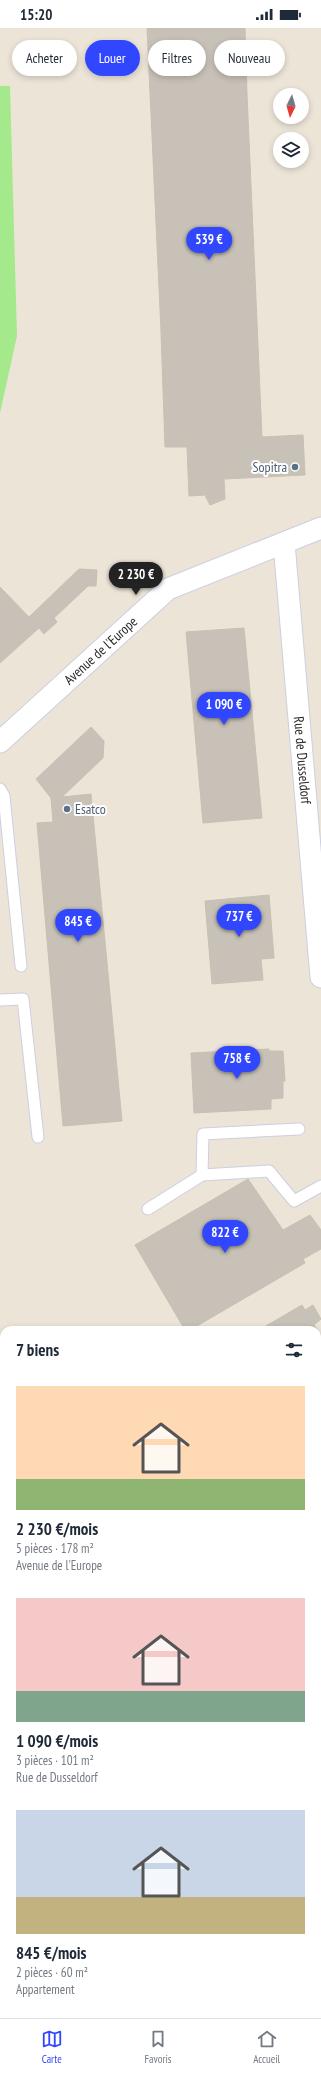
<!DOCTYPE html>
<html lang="fr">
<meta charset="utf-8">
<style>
body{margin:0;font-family:"PT Sans Narrow",sans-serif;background:#f6f6f7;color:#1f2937;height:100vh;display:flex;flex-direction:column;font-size:15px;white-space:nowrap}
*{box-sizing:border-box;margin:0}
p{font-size:13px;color:#747a83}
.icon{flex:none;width:22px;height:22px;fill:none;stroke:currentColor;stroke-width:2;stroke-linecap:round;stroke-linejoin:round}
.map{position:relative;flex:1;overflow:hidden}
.details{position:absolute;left:0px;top:1298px;width:321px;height:692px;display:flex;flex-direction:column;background:#fff;border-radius:12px 12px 0 0;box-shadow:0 2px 6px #0003}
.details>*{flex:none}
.hud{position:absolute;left:12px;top:12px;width:297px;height:36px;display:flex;gap:8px}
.needle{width:26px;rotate:185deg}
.tools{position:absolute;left:273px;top:60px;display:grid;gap:8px}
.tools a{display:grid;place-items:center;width:36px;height:36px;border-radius:50%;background:#fff;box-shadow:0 2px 6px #0003;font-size:20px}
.price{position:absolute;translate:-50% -34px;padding:0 9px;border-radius:14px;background:#3146ff;color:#fff;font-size:13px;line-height:26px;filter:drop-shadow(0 1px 2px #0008)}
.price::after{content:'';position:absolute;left:50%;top:24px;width:12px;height:9px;margin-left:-6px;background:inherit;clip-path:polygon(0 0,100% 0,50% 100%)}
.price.current{background:#222;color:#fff}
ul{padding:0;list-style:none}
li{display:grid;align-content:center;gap:8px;height:212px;padding:0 16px}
li span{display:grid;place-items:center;height:124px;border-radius:0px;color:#555}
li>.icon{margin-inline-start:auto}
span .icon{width:72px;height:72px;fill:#fffc;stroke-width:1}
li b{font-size:17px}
h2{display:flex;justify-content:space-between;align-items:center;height:48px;padding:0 16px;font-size:17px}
.pill{padding:0 14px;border-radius:18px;background:#fff;box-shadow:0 2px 6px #0003;font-size:14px;line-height:36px}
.pill.current{background:#3146ff;color:#fff}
.status{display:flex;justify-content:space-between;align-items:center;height:28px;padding:0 20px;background:#fff;direction:ltr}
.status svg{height:11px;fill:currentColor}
.dock{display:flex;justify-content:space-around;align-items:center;height:56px;border-top:1px solid #e0e1e3;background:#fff;font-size:11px;color:#747a83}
.dock a{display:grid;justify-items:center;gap:2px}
.dock .current{color:#3146ff}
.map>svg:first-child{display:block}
.green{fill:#a5e98d}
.water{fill:#5ec4fa}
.building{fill:#c7c1b7;stroke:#c7c1b1}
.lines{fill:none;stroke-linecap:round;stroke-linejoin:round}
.lane-casing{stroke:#cccfe2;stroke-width:13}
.street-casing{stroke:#cccfe2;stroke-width:23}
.primary-casing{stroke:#c7c7c7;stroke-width:24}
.lane{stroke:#fff;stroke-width:11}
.street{stroke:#fff;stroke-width:21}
.primary{stroke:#fee24a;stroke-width:22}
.service-dot{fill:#5c6f8a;stroke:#fff;stroke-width:1.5}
.labels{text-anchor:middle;stroke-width:4;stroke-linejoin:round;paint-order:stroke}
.service-label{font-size:14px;fill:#4e5e75;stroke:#fff;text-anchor:end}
.street-label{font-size:14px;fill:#272727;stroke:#fff}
</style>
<div class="status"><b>15:20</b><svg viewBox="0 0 49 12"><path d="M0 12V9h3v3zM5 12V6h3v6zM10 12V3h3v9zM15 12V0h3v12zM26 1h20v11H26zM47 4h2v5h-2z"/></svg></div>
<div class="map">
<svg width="321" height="1990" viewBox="0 0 321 1990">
<rect width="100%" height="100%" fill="#ece4d7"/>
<path class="green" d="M 0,58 L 10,58 L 17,308 L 0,385 Z"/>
<path class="water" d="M 321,1602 L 321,1782 L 317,1784 L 317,1605 Z"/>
<path class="building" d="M 147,0 L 245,0 L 247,66 L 262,409 L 303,407 L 305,447 L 224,451 L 225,471 L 210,477 L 205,467 L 189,468 L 187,419 L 165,419 L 161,303 Z
M 79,541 L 97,542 L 96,558 L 88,558 L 54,590 L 57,594 L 44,606 L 39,600 L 0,635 L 0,559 L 29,589 Z
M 244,600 L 262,790 L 203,795 L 186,604 Z
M 91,699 L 104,713 L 103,730 L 62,769 L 91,766 L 122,1093 L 63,1098 L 37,795 L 53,794 L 51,770 L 36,751 Z
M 269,867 L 274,930 L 261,931 L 263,952 L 212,956 L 205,873 Z
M 269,1021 L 269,1023 L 283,1023 L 285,1053 L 283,1053 L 283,1070 L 271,1071 L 271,1081 L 194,1085 L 191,1025 Z
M 248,1151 L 283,1202 L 310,1187 L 321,1202 L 321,1221 L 303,1231 L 305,1235 L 190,1302 L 185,1302 L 135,1217 Z
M 302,1277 L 305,1282 L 313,1277 L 321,1291 L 314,1297 L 317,1302 L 259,1302 Z"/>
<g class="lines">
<defs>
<path id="lane" d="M 0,761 L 4,768 L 21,938
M 0,972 L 23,971 L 38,1109
M 202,1147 L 203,1106 L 299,1101
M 148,1181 L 202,1147 L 269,1143 L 294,1173 L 321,1158
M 317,1339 L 321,1337
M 317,1444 L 321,1442
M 0,1478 L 4,1485
M 0,1496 L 4,1494
M 0,1660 L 4,1657"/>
<g id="street">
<path id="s1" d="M 284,515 L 321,949"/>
<path id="s2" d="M 0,714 L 168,561 L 321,500"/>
<path d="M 72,1986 L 74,1990"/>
<path d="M 163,1986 L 182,1990"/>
<path d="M 133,1990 L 135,1986"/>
<path d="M 316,1990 L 321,1989"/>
</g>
<path id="primary" d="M 317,1534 L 321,1532
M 0,1726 L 4,1723"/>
</defs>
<use href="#lane" class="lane-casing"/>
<use href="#street" class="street-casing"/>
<use href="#primary" class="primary-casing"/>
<use href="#lane" class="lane"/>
<use href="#street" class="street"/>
<use href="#primary" class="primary"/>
</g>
<g class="service-dot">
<circle cx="295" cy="439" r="4"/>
<circle cx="67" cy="781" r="4"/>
</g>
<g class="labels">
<g class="service-label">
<text x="287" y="444">Sopitra</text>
<text x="75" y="786" text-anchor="start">Esatco</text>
</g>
<g class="street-label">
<text dy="5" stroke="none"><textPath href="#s2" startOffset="136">Avenue de l'Europe</textPath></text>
<text dy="5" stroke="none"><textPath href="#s1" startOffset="218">Rue de Dusseldorf</textPath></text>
</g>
</g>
</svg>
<div class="tools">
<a><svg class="needle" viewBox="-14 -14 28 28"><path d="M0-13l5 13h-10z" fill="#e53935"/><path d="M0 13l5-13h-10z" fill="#747a83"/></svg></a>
<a><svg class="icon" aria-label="layers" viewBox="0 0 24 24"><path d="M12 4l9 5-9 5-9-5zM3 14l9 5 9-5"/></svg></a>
</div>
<b class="price" style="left:209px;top:233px">539 €</b>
<b class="price current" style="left:136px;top:568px">2 230 €</b>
<b class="price" style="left:224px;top:698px">1 090 €</b>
<b class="price" style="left:239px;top:910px">737 €</b>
<b class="price" style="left:78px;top:915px">845 €</b>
<b class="price" style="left:237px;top:1052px">758 €</b>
<b class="price" style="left:225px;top:1226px">822 €</b>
<div class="hud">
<a class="pill">Acheter</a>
<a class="pill current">Louer</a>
<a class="pill">Filtres</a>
<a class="pill">Nouveau</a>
</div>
<section class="details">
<h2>7 biens<svg class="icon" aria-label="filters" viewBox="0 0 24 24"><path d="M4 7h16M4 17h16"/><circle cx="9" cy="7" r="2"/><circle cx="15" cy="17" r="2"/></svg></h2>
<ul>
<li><span style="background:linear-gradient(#ffd9b3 75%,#8fb573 0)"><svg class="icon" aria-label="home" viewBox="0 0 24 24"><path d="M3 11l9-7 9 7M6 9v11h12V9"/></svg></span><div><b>2 230 €/mois</b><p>5 pièces · 178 m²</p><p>Avenue de l'Europe</p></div></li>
<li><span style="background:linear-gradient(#f6c9c9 75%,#7fa58c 0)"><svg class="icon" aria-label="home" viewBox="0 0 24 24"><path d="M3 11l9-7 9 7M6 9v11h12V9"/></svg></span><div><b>1 090 €/mois</b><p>3 pièces · 101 m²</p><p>Rue de Dusseldorf</p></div></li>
<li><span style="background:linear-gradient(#c9d6e8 70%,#c2b280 0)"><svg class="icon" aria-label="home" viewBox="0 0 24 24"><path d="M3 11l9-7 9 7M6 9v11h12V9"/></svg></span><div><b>845 €/mois</b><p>2 pièces · 60 m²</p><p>Appartement</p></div></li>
</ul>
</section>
</div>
<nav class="dock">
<a class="current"><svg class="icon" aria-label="map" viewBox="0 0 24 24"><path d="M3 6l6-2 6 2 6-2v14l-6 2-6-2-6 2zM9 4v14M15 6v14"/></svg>Carte</a>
<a><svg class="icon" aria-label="saved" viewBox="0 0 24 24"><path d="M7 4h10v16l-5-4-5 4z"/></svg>Favoris</a>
<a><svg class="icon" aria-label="home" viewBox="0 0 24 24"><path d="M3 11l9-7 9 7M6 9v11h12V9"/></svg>Accueil</a>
</nav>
